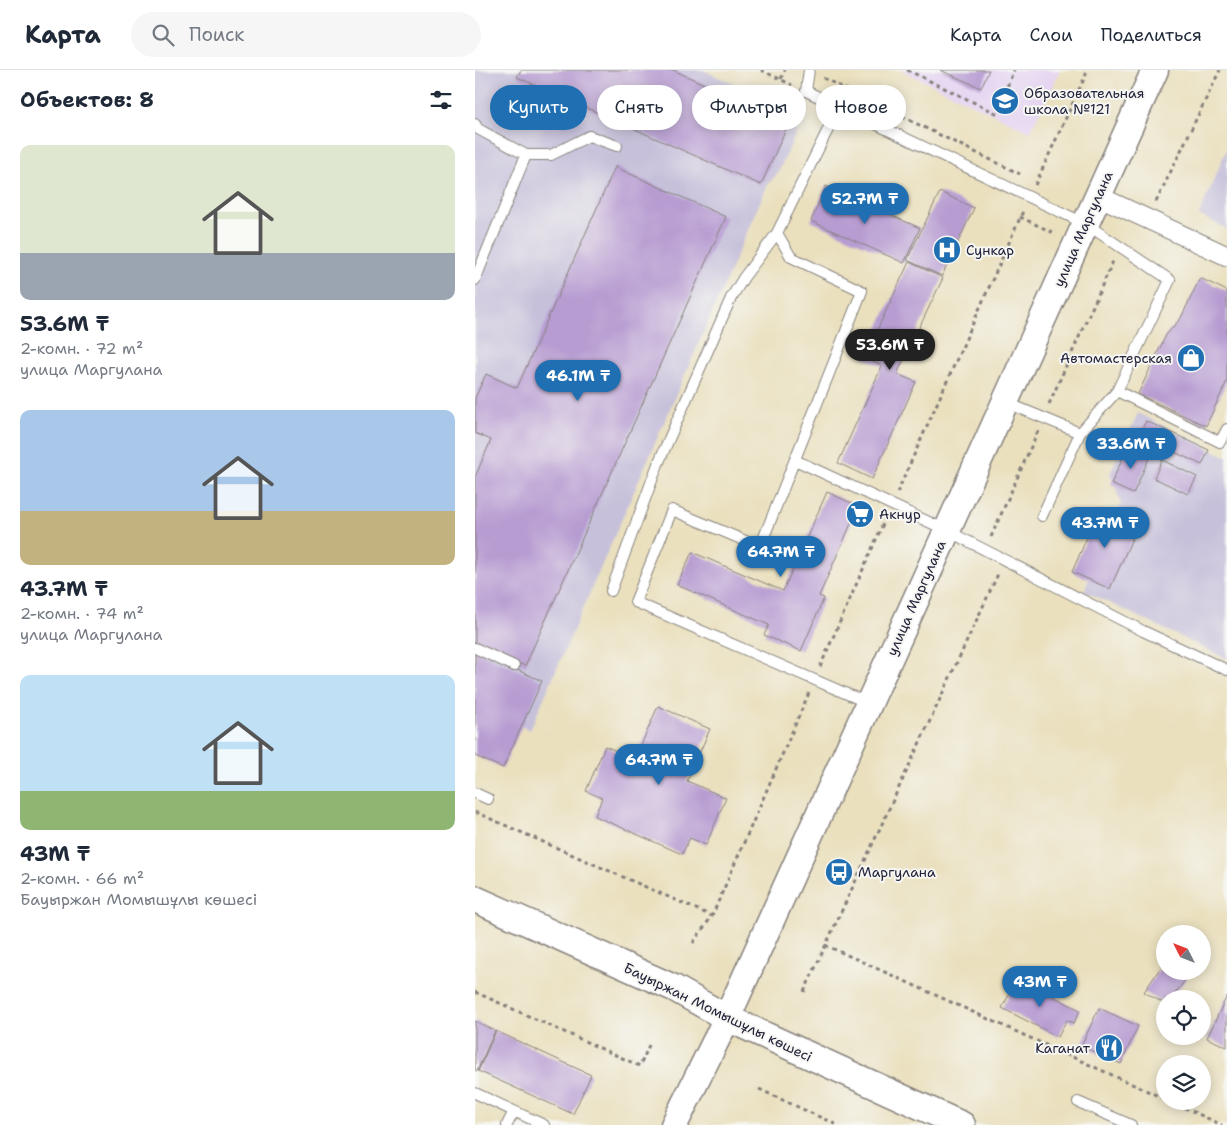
<!DOCTYPE html>
<html lang="ru">
<meta charset="utf-8">
<style>
body{margin:0;font-family:"Shantell Sans",sans-serif;background:#f6f6f7;color:#1f2937;height:100vh;display:flex;flex-direction:column;font-size:19px;white-space:nowrap}
*{box-sizing:border-box;margin:0}
p{font-size:16px;color:#747a83}
.icon{flex:none;width:28px;height:28px;fill:none;stroke:currentColor;stroke-width:2;stroke-linecap:round;stroke-linejoin:round}
.map{position:relative;flex:1;overflow:hidden}
.sheet{display:flex;flex-direction:column;background:#fff;width:475px}
.sheet>*{flex:none}
.banner{position:absolute;left:15px;top:15px;width:475px;height:45px;display:flex;gap:10px}
.needle{width:32px;rotate:312deg}
.controls{position:absolute;left:681px;top:855px;display:grid;gap:10px}
.controls a{display:grid;place-items:center;width:55px;height:55px;border-radius:50%;background:#fff;box-shadow:0 2px 12px #0003;font-size:25px}
.price{position:absolute;translate:-50% -42px;padding:0 11px;border-radius:18px;background:#1f6fb2;color:#fff;font-size:16px;line-height:32px;filter:drop-shadow(0 1px 2px #0008)}
.price::after{content:'';position:absolute;left:50%;top:30px;width:15px;height:11px;margin-left:-8px;background:inherit;clip-path:polygon(0 0,100% 0,50% 100%)}
.price.current{background:#222;color:#fff}
ul{padding:0;list-style:none}
li{display:grid;align-content:center;gap:10px;height:265px;padding:0 20px}
li span{display:grid;place-items:center;height:155px;border-radius:10px;color:#555}
li>.icon{margin-inline-start:auto}
span .icon{width:90px;height:90px;fill:#fffc;stroke-width:1}
li b{font-size:21px}
h2{display:flex;justify-content:space-between;align-items:center;height:60px;padding:0 20px;font-size:21px}
.tag{padding:0 18px;border-radius:22px;background:#fff;box-shadow:0 2px 12px #0003;font-size:18px;line-height:45px}
.tag.current{background:#1f6fb2;color:#fff}
header{display:flex;align-items:center;gap:30px;box-sizing:border-box;height:70px;padding:0 25px;background:#fff;border-bottom:1px solid #e0e1e3}
header strong{font-size:24px}
nav{display:flex;gap:28px;margin-inline-start:auto;font-size:18px}
.search{width:350px;height:45px;background:#f6f6f7;display:flex;align-items:center;gap:12px;box-sizing:border-box;padding:0 18px;border-radius:28px;color:#747a83;font-size:19px}
main{display:flex;flex:1;min-height:0}
.map>svg:first-child{display:block}
.built{fill:#e4d3f2}
.industrial{fill:#c6c0da}
.building{fill:#b79cd2}
.lines{fill:none;stroke-linecap:round;stroke-linejoin:round}
.lane-casing{stroke:#86817c;stroke-width:12}
.street-casing{stroke:#86817c;stroke-width:21}
.secondary-casing{stroke:#86817c;stroke-width:29}
.path{stroke:#86817c;stroke-width:3;stroke-dasharray:4 4;stroke-linecap:butt}
.lane{stroke:#fff;stroke-width:10}
.street{stroke:#fff;stroke-width:19}
.secondary{stroke:#fff;stroke-width:26}
.labels{text-anchor:middle;stroke-width:4;stroke-linejoin:round;paint-order:stroke}
.poi-label{font-size:14px;fill:#22223b;stroke:#f6f6f2;text-anchor:start}
.street-label{font-size:14px;fill:#22223b;stroke:#f6f6f2}
</style>
<header>
<strong>Карта</strong>
<div class="search"><svg class="icon" aria-label="search" viewBox="0 0 24 24"><circle cx="10" cy="10" r="6"/><path d="M15 15l6 6"/></svg>Поиск</div>
<nav><a>Карта</a><a>Слои</a><a>Поделиться</a></nav>
</header>
<main>
<section class="sheet">
<h2>Объектов: 8<svg class="icon" aria-label="filters" viewBox="0 0 24 24"><path d="M4 7h16M4 17h16"/><circle cx="9" cy="7" r="2"/><circle cx="15" cy="17" r="2"/></svg></h2>
<ul>
<li><span style="background:linear-gradient(#dfe7d0 70%,#9aa5b1 0)"><svg class="icon" aria-label="home" viewBox="0 0 24 24"><path d="M3 11l9-7 9 7M6 9v11h12V9"/></svg></span><div><b>53.6M ₸</b><p>2-комн. · 72 m²</p><p>улица Маргулана</p></div></li>
<li><span style="background:linear-gradient(#a9c7e8 65%,#c2b280 0)"><svg class="icon" aria-label="home" viewBox="0 0 24 24"><path d="M3 11l9-7 9 7M6 9v11h12V9"/></svg></span><div><b>43.7M ₸</b><p>2-комн. · 74 m²</p><p>улица Маргулана</p></div></li>
<li><span style="background:linear-gradient(#bfe0f5 75%,#8fb573 0)"><svg class="icon" aria-label="home" viewBox="0 0 24 24"><path d="M3 11l9-7 9 7M6 9v11h12V9"/></svg></span><div><b>43M ₸</b><p>2-комн. · 66 m²</p><p>Бауыржан Момышұлы көшесі</p></div></li>
</ul>
</section>
<div class="map">
<svg width="752" height="1055" viewBox="0 0 752 1055">
<rect width="100%" height="100%" fill="#f6f6f2"/>
<filter id="ink" filterUnits="userSpaceOnUse"><feTurbulence type="fractalNoise" baseFrequency=".02" numOctaves="2"/><feDisplacementMap in="SourceGraphic" scale="10" xChannelSelector="R" yChannelSelector="G"/><feConvolveMatrix kernelMatrix="1 2 1 2 8 2 1 2 1" color-interpolation-filters="sRGB"/></filter>
<filter id="wash" filterUnits="userSpaceOnUse"><feTurbulence type="fractalNoise" baseFrequency=".0096" numOctaves="4" result="noise"/><feDisplacementMap in="SourceGraphic" scale="20" xChannelSelector="R" yChannelSelector="G"/><feGaussianBlur stdDeviation="1.12" result="paint"/><feColorMatrix in="noise" values="0 0 0 0 0 0 0 0 0 0 0 0 0 0 0 0 0 1.4 0 .05"/><feComposite in="paint" operator="in"/></filter>
<g filter="url(#wash)">
<rect width="100%" height="100%" fill="#eae0be"/>
<path class="built" d="M 426,0 L 585,0 L 555,62 Z"/>
<path class="industrial" d="M 0,0 L 228,0 L 329,46 L 303,103 L 293,114 L 55,660 L 0,636 Z
M 752,78 L 752,159 L 724,145 Z
M 663,343 L 752,387 L 752,589 L 609,521 L 646,434 L 635,403 Z"/>
<g id="blocks">
<path class="building" d="M 46,0 L 198,0 L 314,52 L 286,115 L 42,7 Z
M 465,0 L 514,0 L 506,18 Z
M 140,97 L 251,147 L 50,596 L 0,574 L 0,407 L 16,370 L 0,363 L 0,328 L 11,304 L 42,318 Z
M 351,116 L 445,158 L 429,193 L 336,151 Z
M 465,122 L 499,138 L 467,206 L 432,190 Z
M 434,192 L 468,208 L 422,304 L 441,312 L 397,409 L 363,393 L 407,296 L 389,288 Z
M 725,208 L 752,221 L 752,311 L 731,356 L 663,324 L 691,265 L 706,248 Z
M 671,351 L 734,380 L 727,395 L 664,365 Z
M 653,376 L 675,386 L 658,424 L 636,414 Z
M 687,390 L 722,407 L 713,424 L 679,408 Z
M 352,422 L 392,440 L 387,451 L 379,447 L 344,526 L 349,528 L 326,581 L 289,565 L 294,555 L 202,515 L 217,482 L 308,521 Z
M 624,440 L 662,457 L 635,519 L 597,502 Z
M 0,581 L 67,611 L 28,698 L 0,686 Z
M 183,636 L 235,659 L 212,711 L 251,728 L 231,775 L 215,768 L 207,784 L 120,746 L 127,728 L 111,721 L 130,676 L 160,689 Z
M 690,891 L 690,901 L 717,901 L 696,929 L 690,929 L 690,934 L 669,922 Z
M 543,908 L 605,940 L 599,953 L 592,950 L 583,967 L 527,938 Z
M 752,926 L 752,977 L 732,968 Z
M 624,938 L 663,956 L 646,994 L 606,976 Z
M 0,951 L 20,961 L 2,1001 L 0,1000 Z
M 21,961 L 116,1005 L 98,1044 L 3,1001 Z"/>
</g>
</g>
<g filter="url(#ink)">
<use href="#blocks" fill-opacity="0" stroke="#86817c" stroke-width="1"/>
<g class="lines">
<defs>
<path id="lane" d="M 334,0 L 331,21 L 611,154 L 695,210 L 642,321 L 605,363 L 567,446
M 364,37 L 302,163 L 316,187 L 387,221 L 285,477 L 197,440 L 160,532 L 393,633
M 0,54 L 3,59 L 51,85 L 76,85 L 114,66 L 142,76
M 0,210 L 51,85
M 642,321 L 745,372 L 752,359
M 530,332 L 605,363
M 320,390 L 471,460 L 668,561 L 752,600
M 136,521 L 183,394 L 256,228 L 269,207 L 302,163
M 0,578 L 39,596
M 0,723 L 13,729
M 0,1023 L 69,1055
M 603,1032 L 656,1055
M 32,1055 L 39,1041"/>
<path id="street" d="M 623,126 L 752,186"/>
<path id="secondary" d="M 0,829 L 199,918 L 252,948 L 487,1055
M 199,1055 L 252,948 L 680,0"/>
</defs>
<use href="#lane" class="lane-casing"/>
<use href="#street" class="street-casing"/>
<use href="#secondary" class="secondary-casing"/>
<path class="path" d="M 286,0 L 317,15
M 432,0 L 521,43 L 539,0
M 348,8 L 545,104
M 306,9 L 310,0
M 560,115 L 613,0
M 681,132 L 745,0
M 545,147 L 581,164
M 574,334 L 639,189
M 422,423 L 549,139
M 516,467 L 563,361
M 345,597 L 411,447
M 0,742 L 237,846
M 218,873 L 237,846 L 334,623
M 350,875 L 690,1029
M 0,922 L 165,996 L 174,975
M 329,922 L 523,504
M 284,1019 L 362,1055
M 695,1031 L 747,1055"/>
<use href="#lane" class="lane"/>
<use href="#street" class="street"/>
<use href="#secondary" class="secondary"/>
</g>
</g>
<defs>
<symbol id="school-disc" viewBox="-11 -11 22 22"><circle r="9.5" fill="#1f6fb2" stroke="#f6f6f2"/><path d="M0-5L7-2L0 1L-7-2ZM-4 1L0 2.5L4 1V4Q0 6-4 4Z" fill="#fff"/></symbol>
<symbol id="hospital-disc" viewBox="-11 -11 22 22"><circle r="9.5" fill="#1f6fb2" stroke="#f6f6f2"/><path d="M-5-5h3v3.5h4V-5h3V5h-3V1.5h-4V5h-3Z" fill="#fff"/></symbol>
<symbol id="shop-disc" viewBox="-11 -11 22 22"><circle r="9.5" fill="#1f6fb2" stroke="#f6f6f2"/><path d="M-5-2.5h2.3a2.7 3.5 0 0 1 5.4 0H5L5.5 6h-11ZM-1.5-2.5h3a1.5 2.3 0 0 0-3 0Z" fill="#fff"/></symbol>
<symbol id="supermarket-disc" viewBox="-11 -11 22 22"><circle r="9.5" fill="#1f6fb2" stroke="#f6f6f2"/><path d="M-6-5.5h2.5l.6 2H6L4.5 2H-2.5L-4.4-4H-6ZM-1.5 3.2a1.3 1.3 0 1 0 .1 0ZM3 3.2a1.3 1.3 0 1 0 .1 0Z" fill="#fff"/></symbol>
<symbol id="bus-disc" viewBox="-11 -11 22 22"><circle r="9.5" fill="#1f6fb2" stroke="#f6f6f2"/><path d="M-5-6H5V4H4V6H2V4H-2V6H-4V4H-5ZM-3.5-4V0h7V-4ZM-3.5 1.2v1.5H-2V1.2ZM2 1.2v1.5H3.5V1.2Z" fill="#fff"/></symbol>
<symbol id="restaurant-disc" viewBox="-11 -11 22 22"><circle r="9.5" fill="#1f6fb2" stroke="#f6f6f2"/><path d="M-5-6h1v4h1v-4h1v4h1v-4h1v5L-1.5 .5V6h-2V.5L-5-1ZM5-6V6H3V1.5H1.5Q1.5-4 5-6Z" fill="#fff"/></symbol>
</defs>
<g fill-rule="evenodd">
<use href="#school-disc" x="514" y="15" width="32" height="32"/>
<use href="#hospital-disc" x="456" y="164" width="32" height="32"/>
<use href="#shop-disc" x="700" y="272" width="32" height="32"/>
<use href="#supermarket-disc" x="369" y="428" width="32" height="32"/>
<use href="#bus-disc" x="348" y="786" width="32" height="32"/>
<use href="#restaurant-disc" x="618" y="962" width="32" height="32"/>
</g>
<g class="labels">
<g class="poi-label">
<text x="549" y="28">Образовательная<tspan x="549" dy="16">школа №121</tspan></text>
<text x="491" y="185">Сункар</text>
<text x="697" y="293" text-anchor="end">Автомастерская</text>
<text x="404" y="449">Акнур</text>
<text x="383" y="807">Маргулана</text>
<text x="615" y="983" text-anchor="end">Каганат</text>
</g>
<g class="street-label">
<text transform="translate(608 159) rotate(-66)" y="5">улица Маргулана</text>
<text transform="translate(441 528) rotate(-66)" y="5">улица Маргулана</text>
<text transform="translate(243 942) rotate(26)" y="5">Бауыржан Момышұлы көшесі</text>
</g>
</g>
</svg>
<div class="controls">
<a><svg class="needle" viewBox="-14 -14 28 28"><path d="M0-13l5 13h-10z" fill="#e53935"/><path d="M0 13l5-13h-10z" fill="#747a83"/></svg></a>
<a><svg class="icon" aria-label="locate" viewBox="0 0 24 24"><circle cx="12" cy="12" r="6"/><path d="M12 2v4M12 18v4M2 12h4M18 12h4"/></svg></a>
<a><svg class="icon" aria-label="layers" viewBox="0 0 24 24"><path d="M12 4l9 5-9 5-9-5zM3 14l9 5 9-5"/></svg></a>
</div>
<b class="price" style="left:390px;top:155px">52.7M ₸</b>
<b class="price current" style="left:415px;top:301px">53.6M ₸</b>
<b class="price" style="left:103px;top:332px">46.1M ₸</b>
<b class="price" style="left:656px;top:400px">33.6M ₸</b>
<b class="price" style="left:630px;top:479px">43.7M ₸</b>
<b class="price" style="left:306px;top:508px">64.7M ₸</b>
<b class="price" style="left:184px;top:716px">64.7M ₸</b>
<b class="price" style="left:565px;top:938px">43M ₸</b>
<div class="banner">
<a class="tag current">Купить</a>
<a class="tag">Снять</a>
<a class="tag">Фильтры</a>
<a class="tag">Новое</a>
</div>
</div>
</main>
